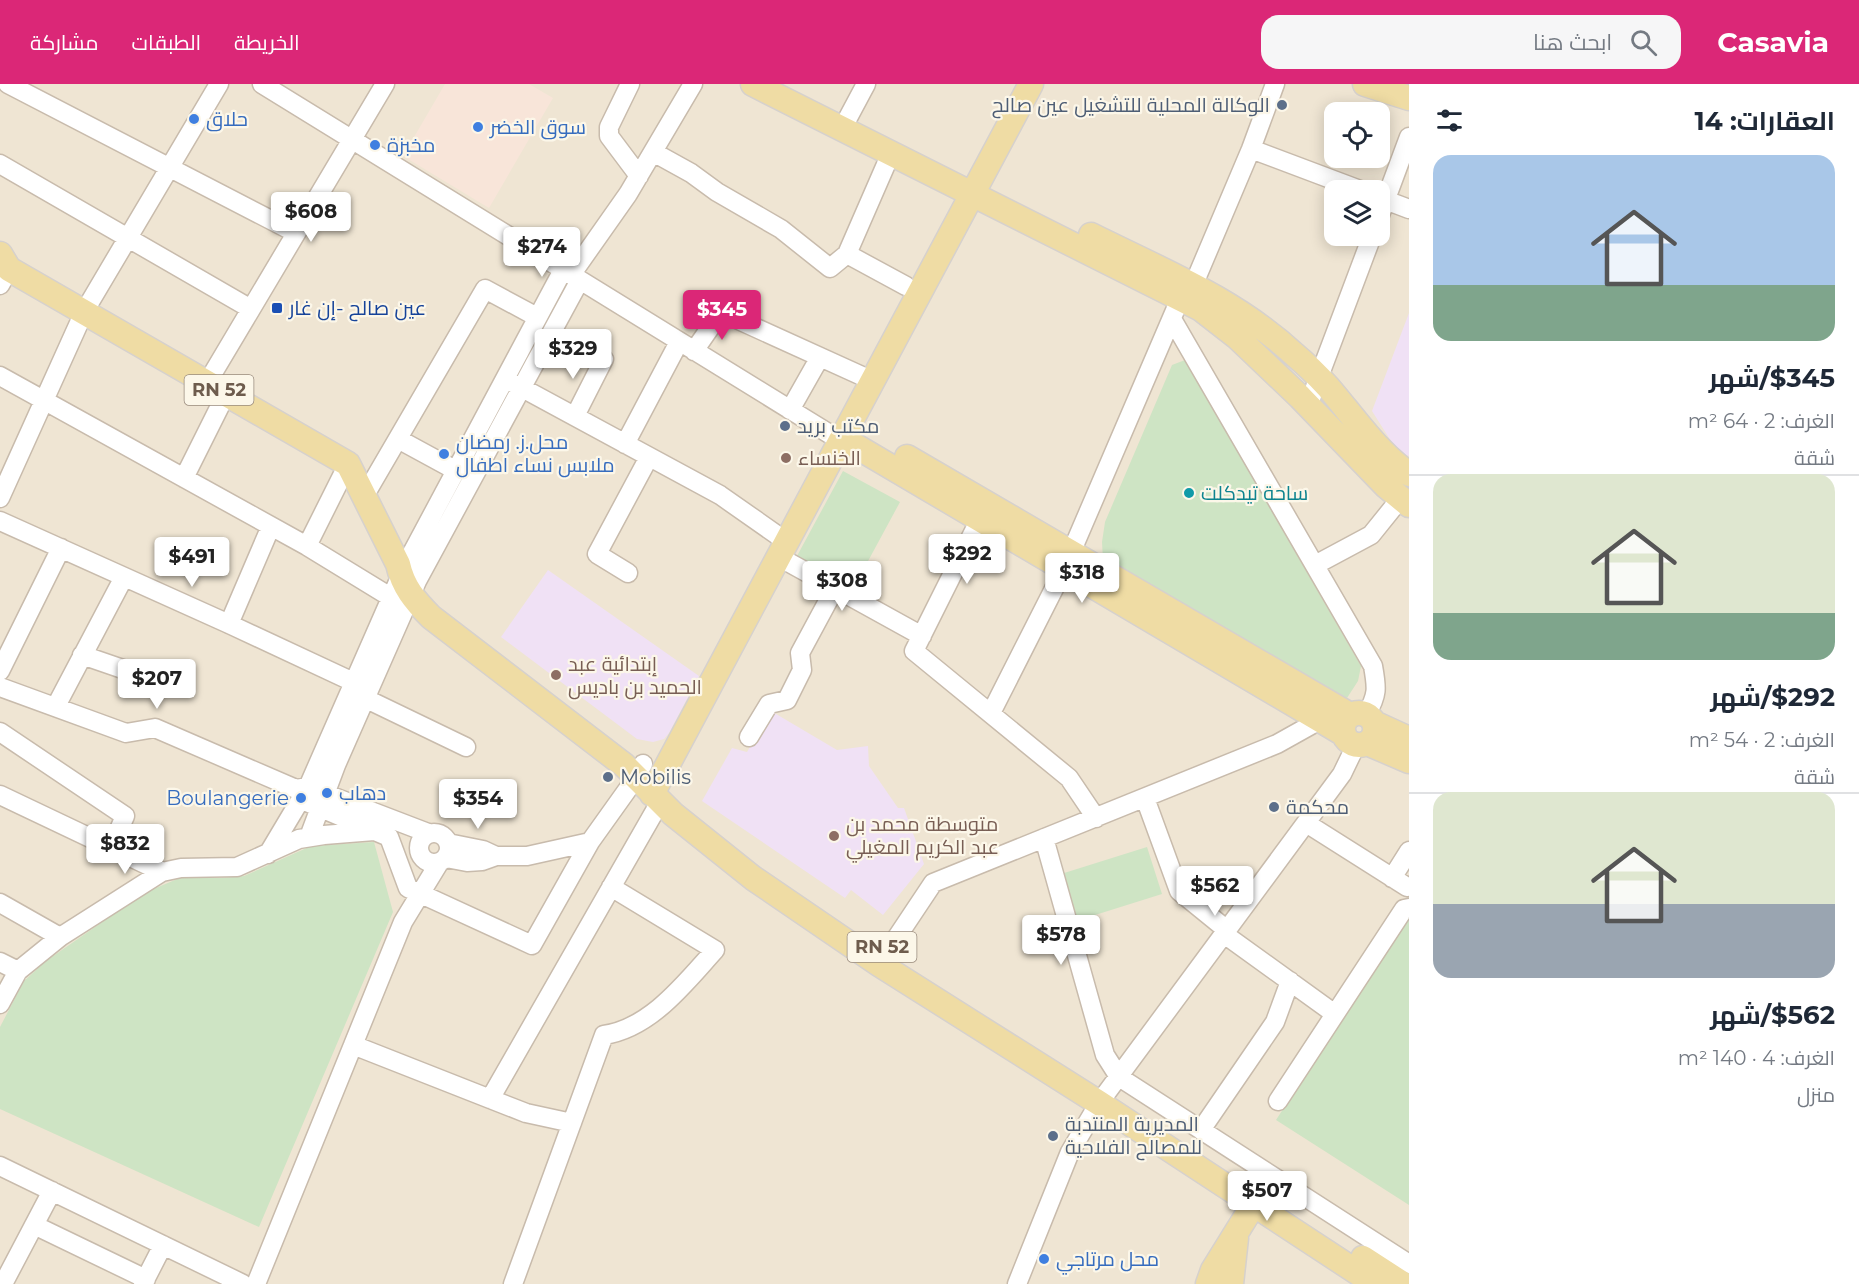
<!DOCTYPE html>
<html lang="ar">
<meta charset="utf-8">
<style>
body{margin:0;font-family:Montserrat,Cairo,sans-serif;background:#f6f6f7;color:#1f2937;direction:rtl;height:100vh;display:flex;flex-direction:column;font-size:22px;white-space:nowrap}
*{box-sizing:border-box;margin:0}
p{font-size:20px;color:#747a83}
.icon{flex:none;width:33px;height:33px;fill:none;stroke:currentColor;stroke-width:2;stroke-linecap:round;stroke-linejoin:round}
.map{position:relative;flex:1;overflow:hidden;direction:ltr}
.panel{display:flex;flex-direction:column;background:#fff;width:450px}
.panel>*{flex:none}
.tools{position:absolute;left:1324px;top:18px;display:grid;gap:12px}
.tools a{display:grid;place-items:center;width:66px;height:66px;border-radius:12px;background:#fff;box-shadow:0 3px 15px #0003;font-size:30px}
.price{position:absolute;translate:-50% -51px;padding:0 14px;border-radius:6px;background:#fff;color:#222;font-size:20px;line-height:39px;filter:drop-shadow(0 2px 3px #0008)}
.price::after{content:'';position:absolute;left:50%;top:36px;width:18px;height:14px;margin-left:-9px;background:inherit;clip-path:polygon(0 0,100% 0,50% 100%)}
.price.active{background:#db2777;color:#fff}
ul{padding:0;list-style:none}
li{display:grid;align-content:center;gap:12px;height:318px;padding:0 24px}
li+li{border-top:2px solid #e0e1e3}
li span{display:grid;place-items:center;height:186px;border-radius:18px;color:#555}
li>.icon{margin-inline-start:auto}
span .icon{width:108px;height:108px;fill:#fffc;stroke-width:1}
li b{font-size:26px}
h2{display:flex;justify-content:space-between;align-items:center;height:72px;padding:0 24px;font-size:26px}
header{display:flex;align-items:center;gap:36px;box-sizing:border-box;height:84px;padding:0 30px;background:#db2777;color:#fff}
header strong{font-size:28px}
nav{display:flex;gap:33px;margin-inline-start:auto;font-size:21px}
.search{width:420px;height:54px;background:#f6f6f7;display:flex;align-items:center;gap:15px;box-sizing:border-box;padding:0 21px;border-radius:18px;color:#747a83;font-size:22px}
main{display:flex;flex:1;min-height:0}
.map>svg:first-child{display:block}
.residential{fill:#efe5d3;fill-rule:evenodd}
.commercial{fill:#f8e5d9}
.education{fill:#f0e1f5}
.green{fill:#cee4c4}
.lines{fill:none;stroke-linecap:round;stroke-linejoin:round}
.minor-casing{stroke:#c8bbac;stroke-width:21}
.major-casing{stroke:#d6d1cd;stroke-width:27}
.minor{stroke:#fff;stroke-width:18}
.major{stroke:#efdca4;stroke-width:24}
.service-dot{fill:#5c6f8a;stroke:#fcf7e9;stroke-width:2}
.shop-dot{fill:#3f7fe0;stroke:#fcf7e9;stroke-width:2}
.transit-dot{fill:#1a4fb4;stroke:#fcf7e9;stroke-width:2}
.education-dot{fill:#8d6e63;stroke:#fcf7e9;stroke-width:2}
.culture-dot{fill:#0f9aa8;stroke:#fcf7e9;stroke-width:2}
.labels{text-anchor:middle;stroke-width:4.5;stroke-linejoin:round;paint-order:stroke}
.shield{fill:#fcf7e9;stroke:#998a7c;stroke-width:1.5}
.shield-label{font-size:18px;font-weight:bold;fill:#6e5c4d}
.service-label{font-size:20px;fill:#4e5e75;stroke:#fcf7e9;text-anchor:start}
.shop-label{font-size:20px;fill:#366cbe;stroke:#fcf7e9;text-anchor:start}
.transit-label{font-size:20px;fill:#164399;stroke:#fcf7e9;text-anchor:start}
.education-label{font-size:20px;fill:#785e54;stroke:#fcf7e9;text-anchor:start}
.culture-label{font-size:20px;fill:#0d838f;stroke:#fcf7e9;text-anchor:start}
</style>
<header>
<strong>Casavia</strong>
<div class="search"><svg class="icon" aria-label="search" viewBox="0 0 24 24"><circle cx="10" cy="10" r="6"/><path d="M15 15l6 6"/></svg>ابحث هنا</div>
<nav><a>الخريطة</a><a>الطبقات</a><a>مشاركة</a></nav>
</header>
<main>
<section class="panel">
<h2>العقارات: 14<svg class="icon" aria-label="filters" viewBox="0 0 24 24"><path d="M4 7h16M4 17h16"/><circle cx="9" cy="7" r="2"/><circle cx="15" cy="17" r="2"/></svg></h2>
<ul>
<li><span style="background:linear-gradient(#a9c7e8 70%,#7fa58c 0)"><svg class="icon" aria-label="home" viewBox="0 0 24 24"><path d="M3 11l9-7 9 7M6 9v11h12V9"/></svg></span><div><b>$345/شهر</b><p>الغرف: 2 · 64 m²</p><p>شقة</p></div></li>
<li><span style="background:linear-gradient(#dfe7d0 75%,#7fa58c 0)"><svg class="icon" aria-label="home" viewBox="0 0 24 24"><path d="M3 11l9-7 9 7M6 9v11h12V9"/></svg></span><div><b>$292/شهر</b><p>الغرف: 2 · 54 m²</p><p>شقة</p></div></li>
<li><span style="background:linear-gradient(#dfe7d0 60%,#9aa5b1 0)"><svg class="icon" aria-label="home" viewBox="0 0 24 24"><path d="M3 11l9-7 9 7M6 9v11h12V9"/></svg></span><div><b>$562/شهر</b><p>الغرف: 4 · 140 m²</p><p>منزل</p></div></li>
</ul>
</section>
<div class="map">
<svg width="1409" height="1200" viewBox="0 0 1409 1200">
<rect width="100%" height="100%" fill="#f9f3e4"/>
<path class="residential" d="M 0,0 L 1409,0 L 1409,1200 L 0,1200 ZM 1335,28 L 1380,28 L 1380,74 L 1335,74 ZM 1335,106 L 1380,106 L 1380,152 L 1335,152 Z"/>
<path class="commercial" d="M 445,0 L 529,0 L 553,14 L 489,124 L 403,72 Z"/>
<path class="education" d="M 1409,229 L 1409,372 L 1398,368 L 1372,327 Z
M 548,486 L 699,592 L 669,649 L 664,655 L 653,658 L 637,655 L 501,553 Z
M 771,627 L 837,666 L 868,662 L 869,682 L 898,724 L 904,724 L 924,780 L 883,831 L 851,806 L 845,814 L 702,717 L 732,664 L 747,668 Z"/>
<path class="green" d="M 1185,276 L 1361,582 L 1358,597 L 1347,614 L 1103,476 L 1102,458 L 1105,438 L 1172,281 Z
M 843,387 L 900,418 L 854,503 L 797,472 Z
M 374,758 L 393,828 L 259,1143 L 0,1025 L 0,943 L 24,897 L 46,877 L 144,809 L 182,793 L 220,794 L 244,792 L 311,762 Z
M 1147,763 L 1162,810 L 1076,837 L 1061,790 Z
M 1409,834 L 1409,1121 L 1276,1036 L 1405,836 Z"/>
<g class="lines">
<defs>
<path id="minor" d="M 8,0 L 296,149
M 262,0 L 841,357
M 630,0 L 609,43 L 609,52 L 639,92
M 842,45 L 866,0
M 1251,65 L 1360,106
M 653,68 L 691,89 L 717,108 L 781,145 L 830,184 L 847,170 L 891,69
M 0,80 L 251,225
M 1380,114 L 1409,125
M 1380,131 L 1409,53
M 847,170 L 906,202
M 571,191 L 628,110 L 693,0
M 0,201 L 9,185
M 1172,235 L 1373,582 C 1377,604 1378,611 1366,631
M 694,267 L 721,228 L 873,297
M 0,292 L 307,462 L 392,514
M 511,298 L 720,411 L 787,458
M 207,299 L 385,0
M 1308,322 L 1372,152
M 790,326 L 820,273
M 575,332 L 604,275
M 398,355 L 455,386
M 625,360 L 679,258
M 184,394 L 226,310
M 365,411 L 485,205 L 537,233
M 0,414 L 84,228 L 219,0
M 985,425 L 914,567 L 1069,694 L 1096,734
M 0,437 L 229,540 L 364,603
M 307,462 L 348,380
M 779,473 L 922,552
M 1315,481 L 1371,451 L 1400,415
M 628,489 L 597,470 L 649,373
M 229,540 L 271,442
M 82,571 L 175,603
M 0,587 L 61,464
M 0,603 L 126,649 L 155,644 L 296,705 L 308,703 L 428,749
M 354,609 L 466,663
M 56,622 L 124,493
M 991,629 L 1064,485 L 1180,215 L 1193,202 L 1251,65 L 1275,0
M 0,648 L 125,732 L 111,764
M 749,653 L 769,620 L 787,616 L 802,586 L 800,569 L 835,504
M 0,711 L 162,788
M 1145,714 L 1179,807 L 1227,846
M 309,719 L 389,753 L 408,804 L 532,861 L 590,758
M 1306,739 L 1407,803
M419 764a15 15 0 1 1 30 0a15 15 0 1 1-30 0Z
M 309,753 L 336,681 L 417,497 L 580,196
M 1044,754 L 1105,971 L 1119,993 L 1409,1180
M 448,759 L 483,766 L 496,772
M 268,770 L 308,703 L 405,482 L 563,186
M 446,774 L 467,778 L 482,777 L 496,772 L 527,772 L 590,758 L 630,702 L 643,680
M 1392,794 L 1409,767
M 0,819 L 60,853
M 1224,850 L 1328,925
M 0,878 L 18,887
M 879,880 L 933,799 L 1277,660 L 1320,636
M 0,920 L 18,887 L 60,853 L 162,788 L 181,784 L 237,783 L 299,755 L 324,751 L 374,747
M 353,961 L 526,1029 L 572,1039
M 490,1015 L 660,718
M 1278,1017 L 1404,825 L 1409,824
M 1201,1046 L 1275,938 L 1290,897
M 0,1082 L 243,1200
M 34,1141 L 146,1195
M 3,1200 L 52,1107
M 143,1200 L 163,1161
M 256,1200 L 403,838 L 439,779
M 513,1200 L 604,951 C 651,944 685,899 715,866 L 611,803
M 1017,1200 L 1070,1068 L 1099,1019 L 1342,690 L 1356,661"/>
<path id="major" d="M 753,0 L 1201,225 L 1237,253 L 1300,313 L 1386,402 L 1409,421
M 1365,0 L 1409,14
M 1091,151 C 1163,187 1236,216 1295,271 C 1307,281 1318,292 1328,303 C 1354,333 1376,367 1409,390
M 0,170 L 9,185 L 348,380 L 398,480 C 403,503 415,517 431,533 L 624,681 L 673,730 L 753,794 L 879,880 L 1099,1019 L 1375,1200
M 842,354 L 1344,650
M 907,373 L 1350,631
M1343 645a16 16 0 1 1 32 0a16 16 0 1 1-32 0Z
M 1374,639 L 1409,655
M 1367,659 L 1409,677
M 652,710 L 1031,0
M 1363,1174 L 1403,1200
M 1208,1200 L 1213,1186 L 1262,1107
M 1231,1200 L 1236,1154"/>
</defs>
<use href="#minor" class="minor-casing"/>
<use href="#major" class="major-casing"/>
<use href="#minor" class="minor"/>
<use href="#major" class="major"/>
</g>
<g class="service-dot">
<circle cx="1282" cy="21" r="6"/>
<circle cx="785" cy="342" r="6"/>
<circle cx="608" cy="693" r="6"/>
<circle cx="1274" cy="723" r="6"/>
<circle cx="1053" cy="1052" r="6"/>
</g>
<g class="shop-dot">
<circle cx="194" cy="35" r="6"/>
<circle cx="478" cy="43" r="6"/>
<circle cx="375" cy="61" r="6"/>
<circle cx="444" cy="370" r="6"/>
<circle cx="327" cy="709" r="6"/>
<circle cx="301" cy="714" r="6"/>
<circle cx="1044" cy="1175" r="6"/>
</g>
<rect class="transit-dot" x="271" y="218" width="12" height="12" rx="3"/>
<g class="education-dot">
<circle cx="786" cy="374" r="6"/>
<circle cx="556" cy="591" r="6"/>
<circle cx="834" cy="752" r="6"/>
</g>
<circle class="culture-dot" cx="1189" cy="409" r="6"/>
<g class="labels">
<g class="shield">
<rect x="184.5" y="291" width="69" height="30" rx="4.5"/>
<rect x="847.5" y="848" width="69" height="30" rx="4.5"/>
</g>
<g class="shield-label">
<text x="219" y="312">RN 52</text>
<text x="882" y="869">RN 52</text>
</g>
<g class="service-label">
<text x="1270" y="28" text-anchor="end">الوكالة المحلية للتشغيل عين صالح</text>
<text x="797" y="349">مكتب بريد</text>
<text x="620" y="700">Mobilis</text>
<text x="1286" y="730">محكمة</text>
<text x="1065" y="1047">المديرية المنتدبة<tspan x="1065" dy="23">للمصالح الفلاحية</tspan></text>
</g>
<g class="shop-label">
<text x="206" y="42">حلاق</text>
<text x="490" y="50">سوق الخضر</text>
<text x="387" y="68">مخبزة</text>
<text x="456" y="365">محل.ز. رمضان<tspan x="456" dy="23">ملابس نساء اطفال</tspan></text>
<text x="339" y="716">دهاب</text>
<text x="289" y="721" text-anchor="end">Boulangerie</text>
<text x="1056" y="1182">محل مرتاجي</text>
</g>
<g class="transit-label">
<text x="289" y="231">عين صالح -إن غار</text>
</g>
<g class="education-label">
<text x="798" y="381">الخنساء</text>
<text x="568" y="587">إبتدائية عبد<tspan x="568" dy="23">الحميد بن باديس</tspan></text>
<text x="846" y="747">متوسطة محمد بن<tspan x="846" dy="23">عبد الكريم المغيلي</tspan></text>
</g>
<g class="culture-label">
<text x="1201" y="416">ساحة تيدكلت</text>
</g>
</g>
</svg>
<div class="tools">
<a><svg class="icon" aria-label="locate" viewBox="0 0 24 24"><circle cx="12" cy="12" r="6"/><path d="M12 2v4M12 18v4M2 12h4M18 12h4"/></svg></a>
<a><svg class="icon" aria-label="layers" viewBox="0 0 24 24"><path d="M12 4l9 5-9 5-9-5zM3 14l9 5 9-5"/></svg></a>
</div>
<b class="price" style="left:311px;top:159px">$608</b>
<b class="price" style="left:542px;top:194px">$274</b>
<b class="price active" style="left:722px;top:257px">$345</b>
<b class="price" style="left:573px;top:296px">$329</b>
<b class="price" style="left:967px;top:501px">$292</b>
<b class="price" style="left:192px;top:504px">$491</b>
<b class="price" style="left:1082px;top:520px">$318</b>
<b class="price" style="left:842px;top:528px">$308</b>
<b class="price" style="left:157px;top:626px">$207</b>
<b class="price" style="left:478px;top:746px">$354</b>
<b class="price" style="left:125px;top:791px">$832</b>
<b class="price" style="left:1215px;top:833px">$562</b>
<b class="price" style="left:1061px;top:882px">$578</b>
<b class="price" style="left:1267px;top:1138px">$507</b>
</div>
</main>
